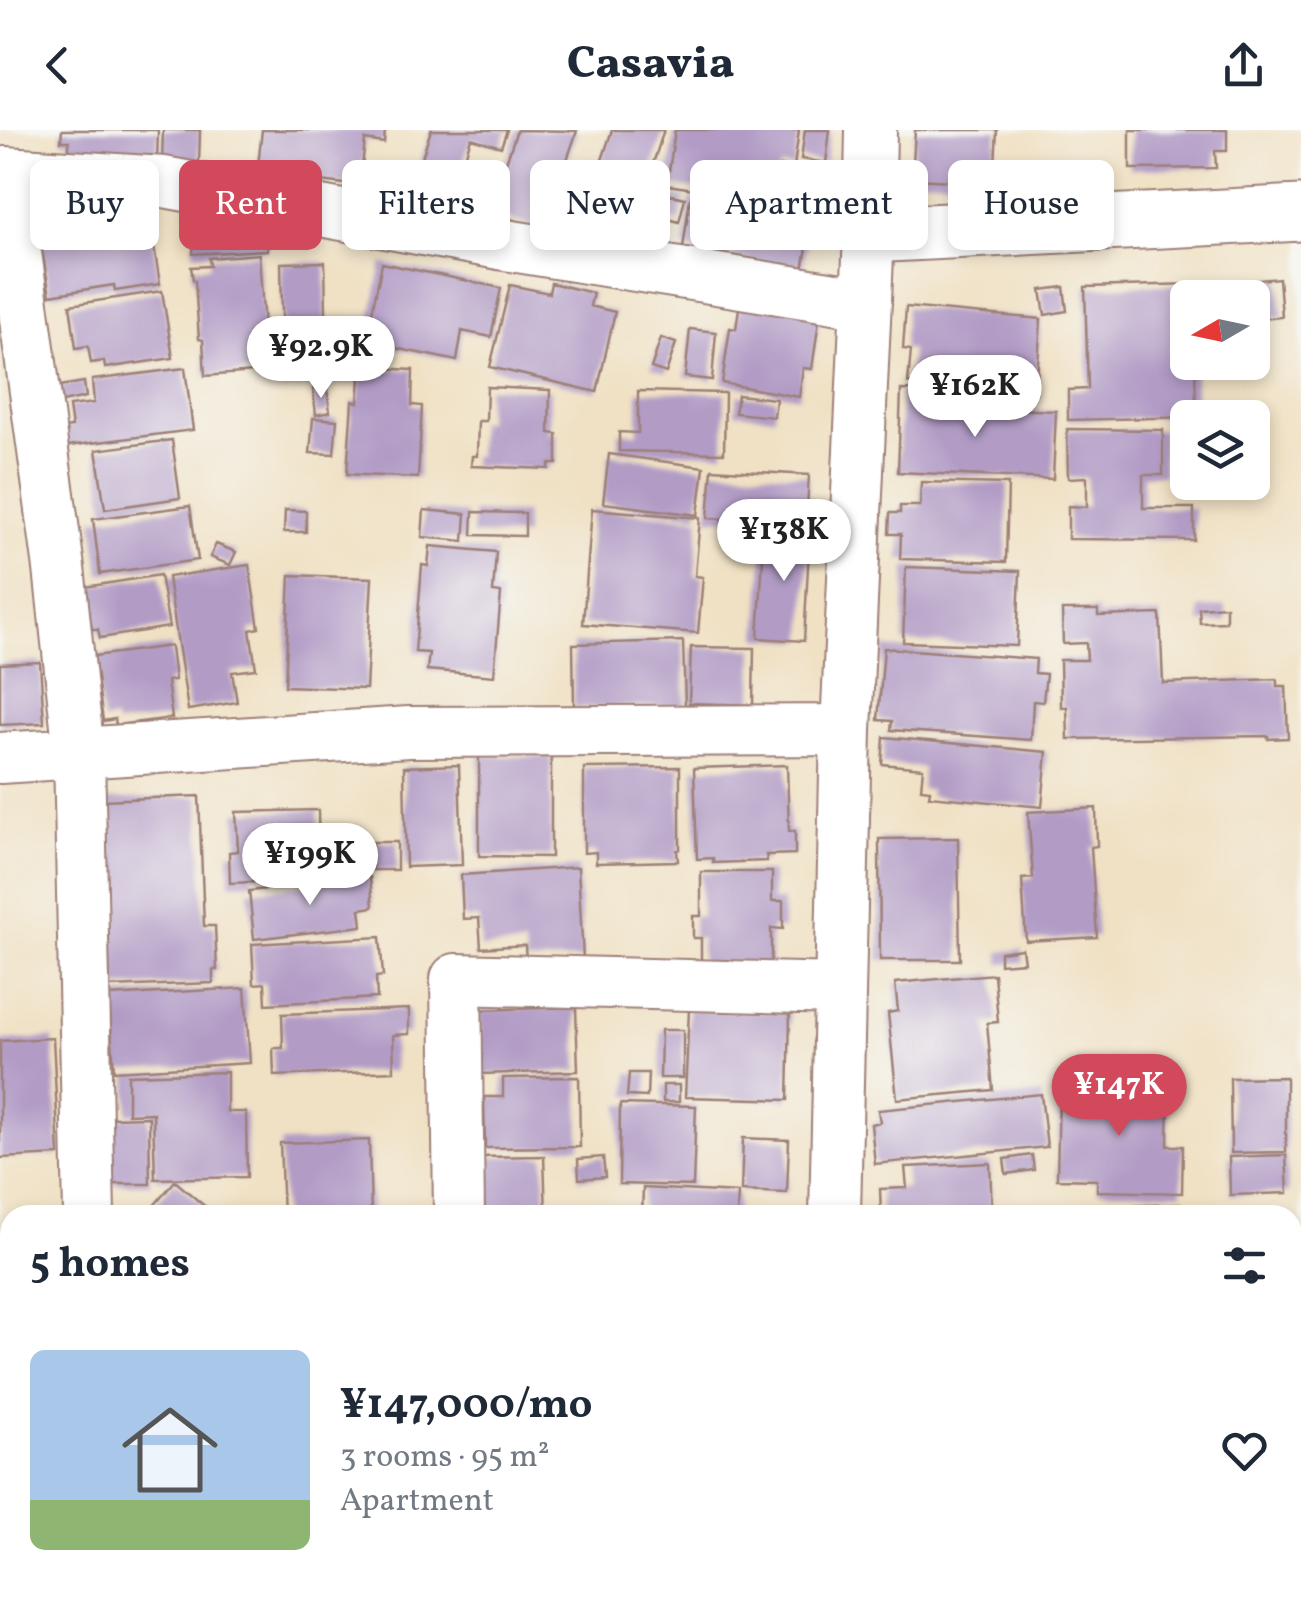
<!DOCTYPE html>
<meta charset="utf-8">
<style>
body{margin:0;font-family:Vollkorn,serif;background:#f2f2f3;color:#1f2937;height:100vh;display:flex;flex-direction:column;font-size:38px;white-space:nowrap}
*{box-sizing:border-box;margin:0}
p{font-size:32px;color:#747a83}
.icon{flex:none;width:55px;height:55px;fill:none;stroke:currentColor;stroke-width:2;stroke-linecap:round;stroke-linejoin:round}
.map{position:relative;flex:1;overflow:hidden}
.sheet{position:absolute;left:0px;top:1075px;width:1302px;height:392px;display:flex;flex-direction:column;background:#fff;border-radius:30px 30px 0 0;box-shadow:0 5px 15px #0003}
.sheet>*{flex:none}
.banner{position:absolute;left:30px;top:30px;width:1242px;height:90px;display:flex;gap:20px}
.needle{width:65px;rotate:261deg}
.tools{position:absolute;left:1170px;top:150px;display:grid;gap:20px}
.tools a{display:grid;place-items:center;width:100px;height:100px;border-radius:15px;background:#fff;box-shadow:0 5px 15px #0003;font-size:50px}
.price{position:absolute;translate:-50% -85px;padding:0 22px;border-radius:35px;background:#fff;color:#222;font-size:32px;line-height:65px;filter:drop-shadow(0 2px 5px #0008)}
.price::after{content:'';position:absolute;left:50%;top:60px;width:30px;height:22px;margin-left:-15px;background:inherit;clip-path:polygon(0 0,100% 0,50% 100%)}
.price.selected{background:#d1495b;color:#fff}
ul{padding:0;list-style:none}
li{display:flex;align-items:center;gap:30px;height:250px;padding:0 30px}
li span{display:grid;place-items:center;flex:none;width:280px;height:200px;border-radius:15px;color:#555}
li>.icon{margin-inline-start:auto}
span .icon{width:120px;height:120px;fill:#fffc;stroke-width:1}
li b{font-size:42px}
h2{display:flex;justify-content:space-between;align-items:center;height:120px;padding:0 30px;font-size:42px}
.chip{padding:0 35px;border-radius:15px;background:#fff;box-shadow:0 5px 15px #0003;font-size:35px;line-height:90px}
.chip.selected{background:#d1495b;color:#fff}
header{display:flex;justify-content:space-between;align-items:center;height:130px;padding:0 30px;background:#fff;font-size:45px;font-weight:800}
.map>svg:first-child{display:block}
.building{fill:#b29cc6}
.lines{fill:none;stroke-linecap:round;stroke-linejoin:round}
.street-casing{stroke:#9d8078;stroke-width:54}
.secondary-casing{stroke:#9d8078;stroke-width:59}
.street{stroke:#fff;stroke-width:50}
.secondary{stroke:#fff;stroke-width:55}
</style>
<header><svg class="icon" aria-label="back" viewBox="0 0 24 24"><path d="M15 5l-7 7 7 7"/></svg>Casavia<svg class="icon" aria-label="share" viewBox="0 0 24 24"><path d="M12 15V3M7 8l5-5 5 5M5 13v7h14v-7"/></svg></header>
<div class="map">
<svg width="1301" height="1467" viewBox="0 0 1301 1467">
<rect width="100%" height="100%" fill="#f6f6f2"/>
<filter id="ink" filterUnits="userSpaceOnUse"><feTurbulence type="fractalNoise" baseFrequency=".01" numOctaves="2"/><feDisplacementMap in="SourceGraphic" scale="20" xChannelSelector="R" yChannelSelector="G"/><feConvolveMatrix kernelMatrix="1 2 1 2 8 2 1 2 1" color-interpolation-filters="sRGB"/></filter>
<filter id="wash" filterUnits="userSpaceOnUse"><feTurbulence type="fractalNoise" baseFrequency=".0048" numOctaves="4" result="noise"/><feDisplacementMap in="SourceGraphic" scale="40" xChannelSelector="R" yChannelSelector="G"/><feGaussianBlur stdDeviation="2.25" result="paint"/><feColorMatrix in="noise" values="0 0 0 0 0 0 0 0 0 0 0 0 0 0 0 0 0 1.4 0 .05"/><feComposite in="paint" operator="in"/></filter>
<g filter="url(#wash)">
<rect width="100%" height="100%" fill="#f0e1c4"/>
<g id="blocks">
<path class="building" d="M 62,0 L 158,0 L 157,33 L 69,24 L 69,11 L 61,11 Z
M 163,0 L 200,0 L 199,35 L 162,34 Z
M 262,0 L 385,0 L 384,13 L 365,10 L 360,56 L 282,46 L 282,39 L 258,36 Z
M 431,0 L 507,0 L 501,17 L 471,8 L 450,73 L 411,61 Z
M 517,0 L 577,1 L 543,100 L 489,82 Z
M 612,0 L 664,0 L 648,49 L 601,33 Z
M 675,0 L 799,0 L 794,37 L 780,36 L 775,71 L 667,55 Z
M 805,0 L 830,0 L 826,33 L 801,29 Z
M 915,0 L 997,0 L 994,53 L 912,49 Z
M 1130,0 L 1227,0 L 1227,21 L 1215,21 L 1216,38 L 1130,39 Z
M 602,46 L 650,52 L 642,112 L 594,105 Z
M 655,61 L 685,68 L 679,92 L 658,86 L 661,77 L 652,74 Z
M 690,69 L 722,74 L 714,123 L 683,118 Z
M 731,75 L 812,89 L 803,140 L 722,126 Z
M 196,82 L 269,86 L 267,120 L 193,124 Z
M 113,84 L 114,90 L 149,84 L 160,154 L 115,161 L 114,155 L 50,165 L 41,114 L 57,111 L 54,93 Z
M 259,124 L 267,241 L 205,246 L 203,210 L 199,209 L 195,151 L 193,150 L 191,137 L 210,136 L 209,128 Z
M 325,132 L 327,234 L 283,235 L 281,133 Z
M 382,133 L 501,158 L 491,207 L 462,201 L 457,231 L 366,212 Z
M 1279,148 L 1282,187 L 1252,190 L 1252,168 L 1239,168 L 1237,152 Z
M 551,153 L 593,163 L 590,176 L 615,182 L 597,262 L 490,237 L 510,155 L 549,163 Z
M 1193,154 L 1193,168 L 1188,168 L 1188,232 L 1195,232 L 1196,287 L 1068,290 L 1068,260 L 1088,259 L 1085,157 Z
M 1064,157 L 1067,181 L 1045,185 L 1041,160 Z
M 162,161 L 173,228 L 105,238 L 104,231 L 91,233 L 88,216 L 76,218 L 70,175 Z
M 740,171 L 820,183 L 812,239 L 803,238 L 799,267 L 722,253 L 730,198 L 736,199 Z
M 906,177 L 1041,189 L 1036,263 L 908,253 L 911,220 L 903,219 Z
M 690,199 L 716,202 L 712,250 L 685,247 Z
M 661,208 L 676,213 L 666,243 L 651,238 Z
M 361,237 L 413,240 L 412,275 L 422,276 L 418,348 L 347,344 L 352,271 L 358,272 Z
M 185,238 L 193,300 L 67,316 L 64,298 L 72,297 L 69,276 L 94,273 L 92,250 Z
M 84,252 L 86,267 L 62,272 L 60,256 Z
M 487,257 L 550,260 L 549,303 L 557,304 L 557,334 L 549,334 L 549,339 L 471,336 L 472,326 L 477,326 L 478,291 L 486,291 Z
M 327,258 L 330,282 L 316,285 L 313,259 Z
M 901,260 L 922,261 L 922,275 L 1056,281 L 1053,349 L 898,342 Z
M 638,261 L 725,263 L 724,323 L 619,321 L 619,302 L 638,303 Z
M 738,265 L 776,269 L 774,287 L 735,283 Z
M 313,288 L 337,290 L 334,324 L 310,323 Z
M 1067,299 L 1163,300 L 1163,345 L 1143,345 L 1143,378 L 1194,378 L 1194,410 L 1068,409 L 1068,376 L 1087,377 L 1087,347 L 1068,348 Z
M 172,310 L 180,368 L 105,379 L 96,320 Z
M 609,324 L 704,337 L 698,385 L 603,373 Z
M 712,339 L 809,345 L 806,394 L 708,388 Z
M 921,352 L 1008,354 L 1006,432 L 900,429 L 901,404 L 889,404 L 890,383 L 900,383 L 900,376 L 920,376 Z
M 190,376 L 198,430 L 100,444 L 93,389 Z
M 592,379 L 700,388 L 695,446 L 703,447 L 698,503 L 583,494 Z
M 285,380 L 306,381 L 306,402 L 284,402 Z
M 424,380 L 466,384 L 464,411 L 422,407 Z
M 473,382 L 525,383 L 525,406 L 472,405 Z
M 765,396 L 810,399 L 804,511 L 758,508 Z
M 216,414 L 236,422 L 230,435 L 210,427 Z
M 430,416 L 496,422 L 493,462 L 501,463 L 494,546 L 427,540 L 429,523 L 415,522 L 422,435 L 428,436 Z
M 249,435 L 259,498 L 250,500 L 256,539 L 232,542 L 237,572 L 188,580 L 168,447 Z
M 906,437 L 1020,441 L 1017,516 L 903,512 Z
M 160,445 L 169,497 L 100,508 L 98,499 L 92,499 L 85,457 Z
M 290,445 L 372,448 L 366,559 L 285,556 Z
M 1226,476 L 1226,492 L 1200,493 L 1199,478 Z
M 1062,480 L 1098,480 L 1098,486 L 1160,484 L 1163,553 L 1277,549 L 1277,556 L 1286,556 L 1288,608 L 1268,609 L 1268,606 L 1068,609 L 1067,577 L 1061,577 L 1060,530 L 1087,530 L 1086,513 L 1063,514 Z
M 683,511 L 685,575 L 574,578 L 573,514 Z
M 171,516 L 175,550 L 167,551 L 172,588 L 116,595 L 115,589 L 103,591 L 94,526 Z
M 691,517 L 754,518 L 753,575 L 689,573 Z
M 884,518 L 1036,529 L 1035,543 L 1046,544 L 1043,572 L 1033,571 L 1031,610 L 891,600 L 892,591 L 878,590 Z
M 40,532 L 44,593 L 0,595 L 0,534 Z
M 884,607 L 1047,622 L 1042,677 L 929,666 L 930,660 L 921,659 L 923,638 L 882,634 Z
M 479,626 L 551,627 L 551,727 L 479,726 Z
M 459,635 L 462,735 L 406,737 L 404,637 Z
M 787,635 L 789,701 L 795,701 L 795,724 L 766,725 L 767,731 L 713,733 L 713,728 L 697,729 L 694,638 Z
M 680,637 L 680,719 L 677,720 L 678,731 L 596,733 L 596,722 L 584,723 L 584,638 Z
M 199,666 L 204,796 L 215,796 L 217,840 L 213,840 L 213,853 L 110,857 L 103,670 Z
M 1096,678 L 1097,716 L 1091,717 L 1097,807 L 1026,811 L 1022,749 L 1033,748 L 1028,682 Z
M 318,680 L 319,742 L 253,745 L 253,752 L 230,753 L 229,722 L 238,721 L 236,682 Z
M 958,708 L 960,830 L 880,830 L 879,709 Z
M 372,712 L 397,712 L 397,740 L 372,740 Z
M 578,737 L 583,829 L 526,832 L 525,815 L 481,818 L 479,788 L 463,789 L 461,745 Z
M 701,742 L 772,742 L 772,771 L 783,771 L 783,799 L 771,798 L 771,837 L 701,837 L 701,808 L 693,808 L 693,786 L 701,786 Z
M 370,747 L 373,777 L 360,779 L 362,796 L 254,809 L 249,761 Z
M 380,807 L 383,846 L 376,847 L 377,868 L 266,874 L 265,853 L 254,854 L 252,814 Z
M 1022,819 L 1024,832 L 1000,834 L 1000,822 Z
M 994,844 L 998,892 L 987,893 L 993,960 L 897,969 L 888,883 L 898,881 L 895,853 Z
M 245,858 L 250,933 L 114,941 L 109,866 Z
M 576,877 L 578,941 L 480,944 L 479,880 Z
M 409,879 L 409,904 L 393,905 L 394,941 L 274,946 L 273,918 L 283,918 L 282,884 Z
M 689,879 L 790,883 L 788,970 L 685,967 Z
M 661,900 L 683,900 L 683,948 L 660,948 Z
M 53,908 L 59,1025 L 0,1028 L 0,911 Z
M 227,942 L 227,982 L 246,982 L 247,1047 L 155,1049 L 153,983 L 128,984 L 128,945 Z
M 629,943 L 648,943 L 647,967 L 627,966 Z
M 579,947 L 580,1017 L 485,1018 L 484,967 L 503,967 L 503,948 Z
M 1286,947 L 1286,1022 L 1231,1023 L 1230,948 Z
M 1097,954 L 1169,955 L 1168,1016 L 1183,1016 L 1182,1063 L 1097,1061 L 1097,1050 L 1057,1049 L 1059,962 L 1096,963 Z
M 663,955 L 679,955 L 679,972 L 663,972 Z
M 1041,964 L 1047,1017 L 875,1034 L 871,994 L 880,992 L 878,980 Z
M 620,974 L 696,976 L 693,1056 L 619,1054 Z
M 149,987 L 150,1054 L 110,1054 L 109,988 Z
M 743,1008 L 789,1010 L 787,1063 L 741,1061 Z
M 369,1010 L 371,1085 L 283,1085 L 280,1013 Z
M 1032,1025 L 1034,1040 L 1006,1044 L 1004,1029 Z
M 1286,1025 L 1288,1063 L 1230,1065 L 1229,1027 Z
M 544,1026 L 546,1085 L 479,1085 L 479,1027 Z
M 603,1027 L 605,1047 L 579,1049 L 578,1029 Z
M 990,1033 L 992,1085 L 881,1085 L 880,1059 L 907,1058 L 905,1037 Z
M 175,1051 L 215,1085 L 146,1085 Z
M 643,1058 L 738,1063 L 737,1085 L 642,1085 Z
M 1180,1074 L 1180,1085 L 1080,1085 L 1079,1077 Z
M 585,1458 L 668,1458 L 667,1467 L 585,1467 Z
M 858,1458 L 973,1458 L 974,1467 L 859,1467 Z
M 981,1458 L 1030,1458 L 1030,1467 L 982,1467 Z
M 1035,1458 L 1064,1458 L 1064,1467 L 1036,1467 Z
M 1075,1458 L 1167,1458 L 1167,1465 L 1076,1467 Z
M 1239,1458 L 1286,1458 L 1287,1467 L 1239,1467 Z"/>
</g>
</g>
<g filter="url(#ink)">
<use href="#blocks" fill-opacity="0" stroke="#9d8078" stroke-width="2.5"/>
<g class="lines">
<defs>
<path id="street" d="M 5,42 L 164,52 L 499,114 L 866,173
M 0,43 L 5,42 L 59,438 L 79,623 L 89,1085
M 0,628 L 409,602 L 846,600
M 459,1085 L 456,849 L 840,859
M 835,1085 L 846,600 L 869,105 L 871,0
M 827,1467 L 827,1458"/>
<path id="secondary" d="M 869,105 L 1301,83
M 0,1243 L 10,1246
M 405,1458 L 415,1467"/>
</defs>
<use href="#street" class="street-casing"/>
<use href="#secondary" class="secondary-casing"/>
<use href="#street" class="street"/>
<use href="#secondary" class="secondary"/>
</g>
</g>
</svg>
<div class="tools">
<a><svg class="needle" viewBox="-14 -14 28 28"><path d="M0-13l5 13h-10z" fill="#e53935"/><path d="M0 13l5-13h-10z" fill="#747a83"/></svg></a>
<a><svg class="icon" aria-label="layers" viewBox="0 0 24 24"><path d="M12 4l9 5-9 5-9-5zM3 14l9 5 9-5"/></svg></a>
</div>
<b class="price" style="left:321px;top:271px">¥92.9K</b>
<b class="price" style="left:975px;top:310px">¥162K</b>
<b class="price" style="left:784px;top:454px">¥138K</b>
<b class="price" style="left:310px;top:778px">¥199K</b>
<b class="price selected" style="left:1119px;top:1009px">¥147K</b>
<div class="banner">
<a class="chip">Buy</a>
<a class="chip selected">Rent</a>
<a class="chip">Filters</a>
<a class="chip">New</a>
<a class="chip">Apartment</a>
<a class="chip">House</a>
</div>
<section class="sheet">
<h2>5 homes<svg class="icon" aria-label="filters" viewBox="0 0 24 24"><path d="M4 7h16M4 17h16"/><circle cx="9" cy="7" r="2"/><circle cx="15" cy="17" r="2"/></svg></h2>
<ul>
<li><span style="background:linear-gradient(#a9c7e8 75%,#8fb573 0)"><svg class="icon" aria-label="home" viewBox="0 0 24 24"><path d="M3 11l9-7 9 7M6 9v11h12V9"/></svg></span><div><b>¥147,000/mo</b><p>3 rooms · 95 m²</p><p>Apartment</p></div><svg class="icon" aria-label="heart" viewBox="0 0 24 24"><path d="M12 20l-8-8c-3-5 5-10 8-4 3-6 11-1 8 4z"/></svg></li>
</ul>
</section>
</div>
